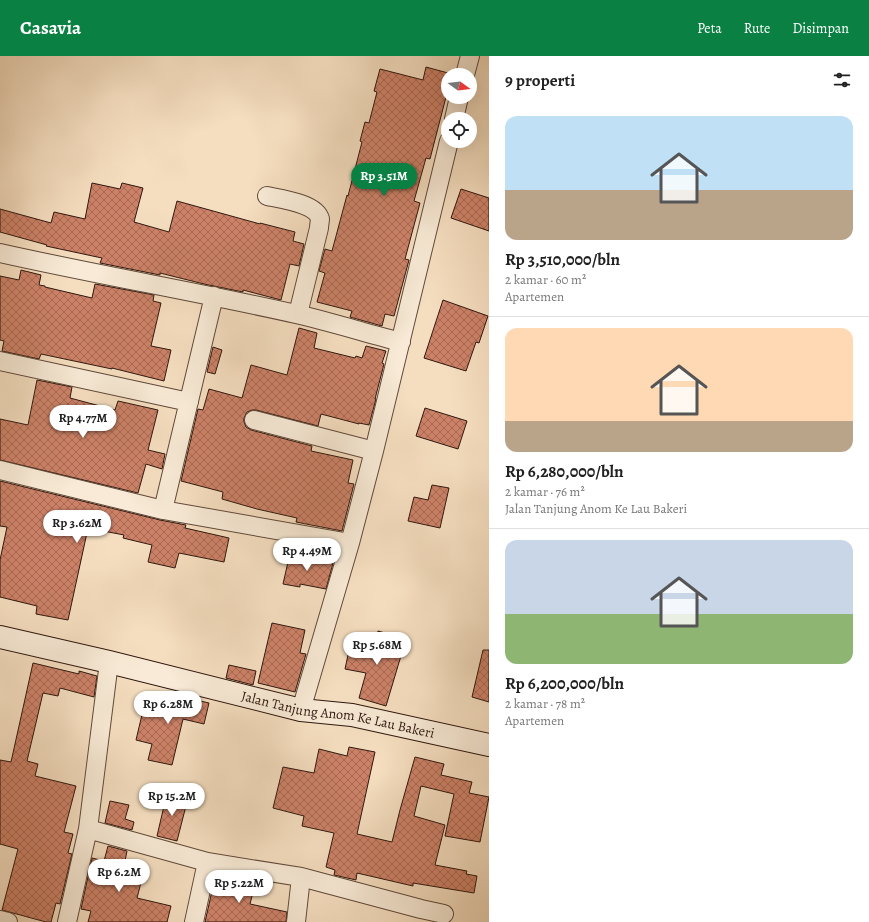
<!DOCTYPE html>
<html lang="id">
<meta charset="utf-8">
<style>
body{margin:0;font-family:Alegreya,serif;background:#f6f6f6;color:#222;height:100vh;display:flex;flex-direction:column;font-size:15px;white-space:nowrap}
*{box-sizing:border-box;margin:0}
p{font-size:13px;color:#767676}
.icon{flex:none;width:22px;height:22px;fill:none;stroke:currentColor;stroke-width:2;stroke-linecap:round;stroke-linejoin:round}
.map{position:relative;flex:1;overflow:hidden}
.panel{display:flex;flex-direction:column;background:#fff;width:380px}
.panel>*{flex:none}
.needle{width:26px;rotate:105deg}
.controls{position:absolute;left:441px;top:12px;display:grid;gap:8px}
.controls a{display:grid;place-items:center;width:36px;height:36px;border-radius:50%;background:#fff;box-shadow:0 4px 16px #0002;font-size:20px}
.price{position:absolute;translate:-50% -34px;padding:0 9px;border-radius:14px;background:#fff;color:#222;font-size:13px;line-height:26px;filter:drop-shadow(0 1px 2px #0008)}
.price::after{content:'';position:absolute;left:50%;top:24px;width:12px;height:9px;margin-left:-6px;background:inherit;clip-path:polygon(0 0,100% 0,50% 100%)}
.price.active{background:#0b8043;color:#fff}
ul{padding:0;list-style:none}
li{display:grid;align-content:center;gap:8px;height:212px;padding:0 16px}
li+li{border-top:1px solid #e0e0e0}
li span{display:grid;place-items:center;height:124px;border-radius:12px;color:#555}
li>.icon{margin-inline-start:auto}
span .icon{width:72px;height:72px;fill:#fffc;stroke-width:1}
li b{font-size:17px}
h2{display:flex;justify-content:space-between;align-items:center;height:48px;padding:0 16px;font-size:17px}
header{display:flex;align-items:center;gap:24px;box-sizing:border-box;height:56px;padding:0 20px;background:#0b8043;color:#fff}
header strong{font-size:19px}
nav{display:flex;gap:22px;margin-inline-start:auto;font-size:14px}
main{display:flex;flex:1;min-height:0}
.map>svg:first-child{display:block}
.building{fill:url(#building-cross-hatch);stroke:#2f170e}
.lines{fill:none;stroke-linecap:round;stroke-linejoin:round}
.street-casing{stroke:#60493a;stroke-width:20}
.secondary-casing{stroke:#2f170e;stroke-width:24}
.street{stroke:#f8ead6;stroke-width:18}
.secondary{stroke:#f8ead6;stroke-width:22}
.labels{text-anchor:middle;stroke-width:4;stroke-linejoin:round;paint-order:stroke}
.street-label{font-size:14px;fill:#2f170e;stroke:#f8ead6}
</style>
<header>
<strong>Casavia</strong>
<nav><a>Peta</a><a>Rute</a><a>Disimpan</a></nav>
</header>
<main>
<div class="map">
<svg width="489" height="866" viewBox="0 0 489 866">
<defs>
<pattern id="building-cross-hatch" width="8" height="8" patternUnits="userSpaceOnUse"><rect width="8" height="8" fill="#cd8268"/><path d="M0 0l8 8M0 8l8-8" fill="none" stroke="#a76954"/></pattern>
</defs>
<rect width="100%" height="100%" fill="#f5dec0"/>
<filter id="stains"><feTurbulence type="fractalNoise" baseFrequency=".005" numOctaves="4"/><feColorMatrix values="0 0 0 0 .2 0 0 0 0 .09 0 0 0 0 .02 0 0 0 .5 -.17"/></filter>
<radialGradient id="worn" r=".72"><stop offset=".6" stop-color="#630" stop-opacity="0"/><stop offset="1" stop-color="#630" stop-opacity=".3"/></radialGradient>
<path class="building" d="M 426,11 L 448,17 L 443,36 L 447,37 L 430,103 L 426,102 L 414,145 L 420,147 L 405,203 L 409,204 L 394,260 L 385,258 L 382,270 L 350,261 L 352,255 L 317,246 L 325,217 L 319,215 L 325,193 L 332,195 L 347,139 L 348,140 L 362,86 L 360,85 L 365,66 L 369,67 L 377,36 L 374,35 L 380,13 L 423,24 Z
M 92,127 L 120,133 L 122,127 L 143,132 L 134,166 L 169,176 L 177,145 L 260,168 L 260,167 L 295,176 L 293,185 L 304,188 L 299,210 L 290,208 L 281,244 L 243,234 L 243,236 L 204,228 L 160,217 L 160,219 L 100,207 L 102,202 L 46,190 L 47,189 L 0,176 L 0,153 L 51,167 L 54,156 L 85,163 Z
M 461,133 L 489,142 L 489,175 L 451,162 Z
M 21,214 L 41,219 L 39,229 L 45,230 L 45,231 L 92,242 L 95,228 L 154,239 L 153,245 L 161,247 L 151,290 L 171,294 L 164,325 L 112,312 L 112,313 L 41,298 L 39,303 L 2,295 L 4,285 L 0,284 L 0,220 L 19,224 Z
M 443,244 L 488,260 L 479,287 L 476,286 L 466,315 L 424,302 Z
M 299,272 L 317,277 L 314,292 L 355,302 L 356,300 L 362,302 L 366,290 L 386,295 L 382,307 L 384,308 L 375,343 L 376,343 L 369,369 L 359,367 L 359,368 L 321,358 L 318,370 L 256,354 L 252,354 L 247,356 L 244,362 L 244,366 L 246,371 L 251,374 L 312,390 L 311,395 L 353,404 L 348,427 L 354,428 L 342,475 L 296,466 L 297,462 L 257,453 L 222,443 L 223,436 L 181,425 L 198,353 L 203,354 L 209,333 L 242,342 L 251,309 L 287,319 Z
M 213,291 L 222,294 L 215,318 L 207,316 Z
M 37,324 L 72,331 L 70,342 L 115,354 L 118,345 L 158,354 L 148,394 L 165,398 L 162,413 L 146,408 L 138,437 L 0,404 L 0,363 L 28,369 Z
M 425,352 L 467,365 L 458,393 L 416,380 Z
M 0,425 L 160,464 L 186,469 L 185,472 L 229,482 L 224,506 L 179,497 L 175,512 L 148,506 L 152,489 L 123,482 L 124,479 L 88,472 L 68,564 L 36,558 L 37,550 L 0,541 L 0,504 L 7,471 L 0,470 Z
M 432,429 L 449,432 L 440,472 L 408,465 L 414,441 L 428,444 Z
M 290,497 L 333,507 L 326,533 L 300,528 L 300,531 L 283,528 Z
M 272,567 L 305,574 L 300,597 L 306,598 L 295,636 L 258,627 Z
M 378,575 L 406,583 L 386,650 L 359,642 L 366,617 L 345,613 L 351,585 L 374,590 Z
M 483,594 L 489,594 L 489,646 L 472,641 Z
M 33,607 L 79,618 L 79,615 L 97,620 L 94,641 L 60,632 L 58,640 L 43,637 L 27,705 L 38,708 L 35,720 L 76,730 L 64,776 L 73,778 L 68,797 L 72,798 L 60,848 L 56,847 L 51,866 L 46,866 L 2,854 L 18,793 L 0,788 L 0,704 L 11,706 Z
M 229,609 L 256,615 L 253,629 L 226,622 Z
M 165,638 L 192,644 L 192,643 L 209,647 L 204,668 L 183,663 L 172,709 L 148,704 L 152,688 L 136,684 L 145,646 L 162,650 Z
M 349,691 L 375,696 L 357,778 L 392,786 L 400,754 L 415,701 L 444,708 L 441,719 L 472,726 L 469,737 L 489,741 L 480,786 L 445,780 L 454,738 L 421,730 L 414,760 L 445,769 L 435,809 L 467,815 L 466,818 L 477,820 L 474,837 L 413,827 L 413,830 L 357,817 L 356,824 L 334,819 L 335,814 L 326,811 L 334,777 L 302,770 L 304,760 L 273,752 L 283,711 L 314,717 L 319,693 L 347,700 Z
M 167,737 L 188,742 L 177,785 L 157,780 Z
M 110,745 L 129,749 L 125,763 L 134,766 L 132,774 L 105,767 Z
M 108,790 L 127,795 L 124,810 L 144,815 L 137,842 L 171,850 L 167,866 L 88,866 L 91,855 L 81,853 L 92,802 L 104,805 Z
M 220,819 L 256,824 L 250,848 L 287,856 L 286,866 L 205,866 L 212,835 L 216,836 Z"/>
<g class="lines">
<defs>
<path id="street" d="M 465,19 L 470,0
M 454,63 L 459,41
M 267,140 C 280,143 316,147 320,163 C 320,165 319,169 319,172 L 298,258
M 0,197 C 98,219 198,236 296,258 C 331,266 366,277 401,286
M 0,305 L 189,346
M 254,364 L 374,395
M 0,414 L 163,454 L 350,487
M 163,454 L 214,240
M 301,654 L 350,487 L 374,395 L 449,85
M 88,773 L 207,806 L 301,821 L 421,853 L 444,858
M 0,864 L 8,866
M 67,866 L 88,773 L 109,606
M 194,866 L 207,806
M 296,866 L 301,821"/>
<g id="secondary">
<path id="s1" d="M 0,581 L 109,606 L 301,654 L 352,659 L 489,689"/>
</g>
</defs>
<use href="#street" class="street-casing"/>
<use href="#secondary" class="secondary-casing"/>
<use href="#street" class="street"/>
<use href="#secondary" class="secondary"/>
</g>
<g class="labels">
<g class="street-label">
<text dy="5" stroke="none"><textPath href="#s1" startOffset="347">Jalan Tanjung Anom Ke Lau Bakeri</textPath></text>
</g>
</g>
<rect width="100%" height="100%" filter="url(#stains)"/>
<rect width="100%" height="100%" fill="url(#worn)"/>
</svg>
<div class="controls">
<a><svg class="needle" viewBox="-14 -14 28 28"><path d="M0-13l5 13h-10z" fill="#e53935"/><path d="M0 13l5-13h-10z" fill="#767676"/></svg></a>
<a><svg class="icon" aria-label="locate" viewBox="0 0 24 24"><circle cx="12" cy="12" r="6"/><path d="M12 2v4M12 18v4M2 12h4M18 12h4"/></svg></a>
</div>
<b class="price active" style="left:384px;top:141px">Rp 3.51M</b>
<b class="price" style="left:83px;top:383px">Rp 4.77M</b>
<b class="price" style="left:77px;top:488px">Rp 3.62M</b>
<b class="price" style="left:307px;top:516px">Rp 4.49M</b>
<b class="price" style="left:377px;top:610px">Rp 5.68M</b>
<b class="price" style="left:168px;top:669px">Rp 6.28M</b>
<b class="price" style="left:172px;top:761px">Rp 15.2M</b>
<b class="price" style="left:119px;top:837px">Rp 6.2M</b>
<b class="price" style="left:239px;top:848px">Rp 5.22M</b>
</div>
<section class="panel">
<h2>9 properti<svg class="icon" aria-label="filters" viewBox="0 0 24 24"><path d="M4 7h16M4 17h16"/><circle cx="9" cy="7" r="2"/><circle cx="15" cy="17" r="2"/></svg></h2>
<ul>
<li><span style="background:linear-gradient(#bfe0f5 60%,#b9a48a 0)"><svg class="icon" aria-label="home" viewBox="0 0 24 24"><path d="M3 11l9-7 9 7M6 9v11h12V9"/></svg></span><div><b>Rp 3,510,000/bln</b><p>2 kamar · 60 m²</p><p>Apartemen</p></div></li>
<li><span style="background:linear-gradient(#ffd9b3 75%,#b9a48a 0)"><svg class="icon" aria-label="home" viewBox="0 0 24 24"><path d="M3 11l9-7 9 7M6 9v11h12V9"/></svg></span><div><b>Rp 6,280,000/bln</b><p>2 kamar · 76 m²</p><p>Jalan Tanjung Anom Ke Lau Bakeri</p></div></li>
<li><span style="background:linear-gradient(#c9d6e8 60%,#8fb573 0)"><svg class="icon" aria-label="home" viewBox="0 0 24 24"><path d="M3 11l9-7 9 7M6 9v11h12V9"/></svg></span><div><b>Rp 6,200,000/bln</b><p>2 kamar · 78 m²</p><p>Apartemen</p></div></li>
</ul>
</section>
</main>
